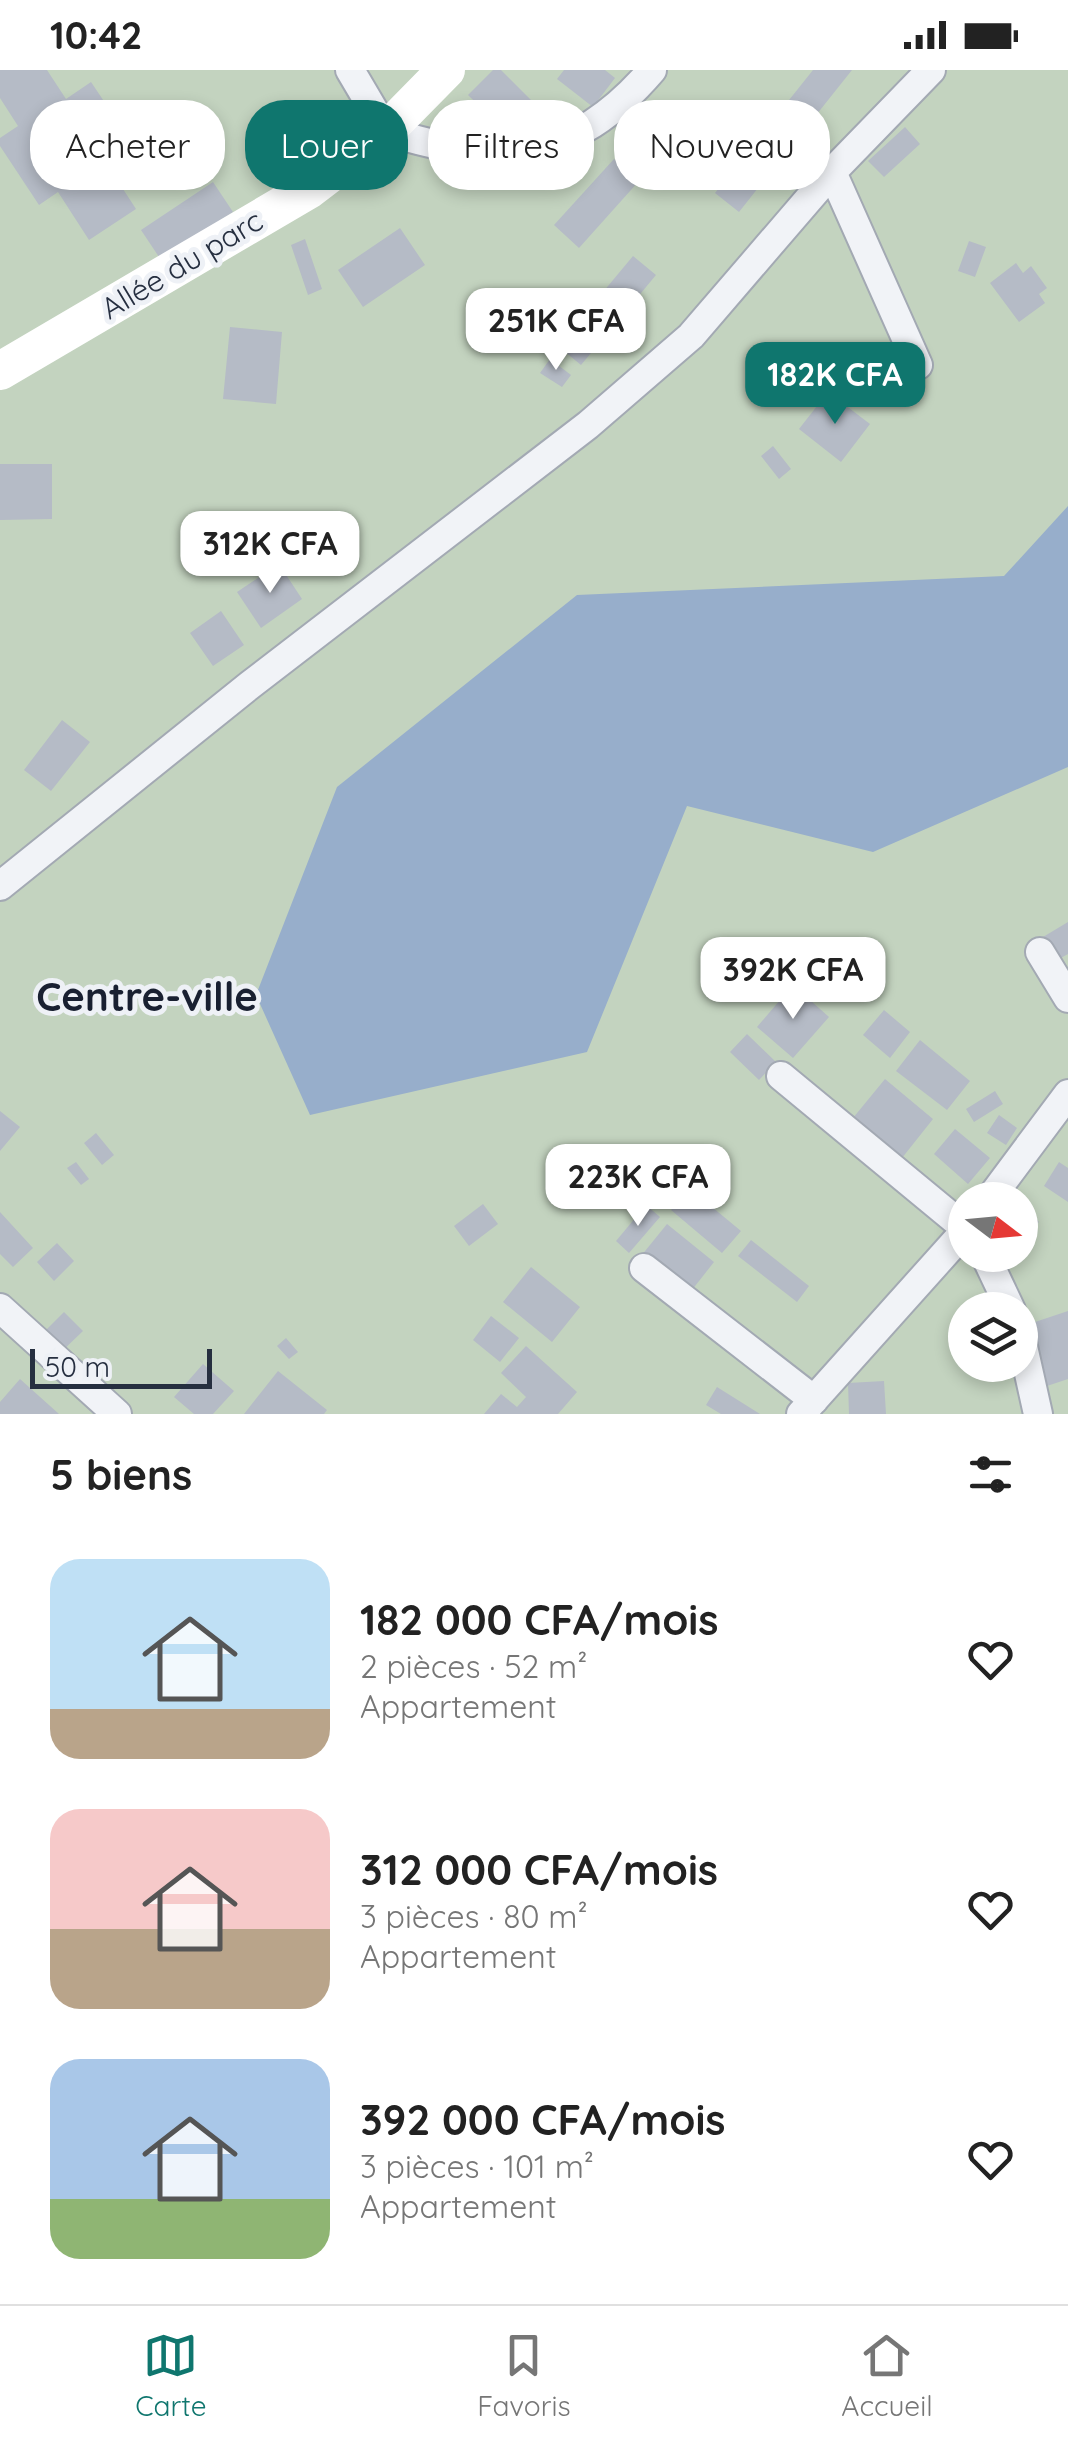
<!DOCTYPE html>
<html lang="fr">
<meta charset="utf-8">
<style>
body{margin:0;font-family:Quicksand,sans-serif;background:#f2f2f2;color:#222;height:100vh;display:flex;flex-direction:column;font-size:38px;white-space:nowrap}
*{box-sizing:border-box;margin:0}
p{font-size:32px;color:#767676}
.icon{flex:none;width:55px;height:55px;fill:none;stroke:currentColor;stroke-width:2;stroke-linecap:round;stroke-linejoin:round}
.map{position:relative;height:1344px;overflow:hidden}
.panel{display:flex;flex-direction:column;background:#fff;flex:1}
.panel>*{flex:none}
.banner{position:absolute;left:30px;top:30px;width:1010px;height:90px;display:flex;gap:20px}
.needle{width:65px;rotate:106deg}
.fabs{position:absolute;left:948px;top:1112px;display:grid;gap:20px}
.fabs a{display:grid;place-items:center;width:90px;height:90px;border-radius:50%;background:#fff;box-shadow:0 5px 15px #0003;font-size:50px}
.scale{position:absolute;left:30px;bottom:25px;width:182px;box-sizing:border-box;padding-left:10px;border:5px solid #262f40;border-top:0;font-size:28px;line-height:35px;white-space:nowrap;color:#262f40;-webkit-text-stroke:8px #eef1f6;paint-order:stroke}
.price{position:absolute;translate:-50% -85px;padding:0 22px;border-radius:20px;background:#fff;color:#222;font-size:32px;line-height:65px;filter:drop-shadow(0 2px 5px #0008)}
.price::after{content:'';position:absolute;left:50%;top:60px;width:30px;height:22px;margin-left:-15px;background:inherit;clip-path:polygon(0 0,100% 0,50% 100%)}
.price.current{background:#0f766e;color:#fff}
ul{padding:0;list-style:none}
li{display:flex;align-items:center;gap:30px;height:250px;padding:0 50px}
li span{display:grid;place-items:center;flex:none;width:280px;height:200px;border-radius:30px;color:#555}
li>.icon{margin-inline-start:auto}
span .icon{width:120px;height:120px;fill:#fffc;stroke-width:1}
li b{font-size:42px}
h2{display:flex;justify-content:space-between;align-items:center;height:120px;padding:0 50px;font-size:42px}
.pill{padding:0 35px;border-radius:40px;background:#fff;box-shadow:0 5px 15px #0003;font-size:35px;line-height:90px}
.pill.current{background:#0f766e;color:#fff}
.status{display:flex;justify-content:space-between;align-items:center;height:70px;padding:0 50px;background:#fff;direction:ltr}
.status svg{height:28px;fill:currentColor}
.tabs{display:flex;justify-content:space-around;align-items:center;height:140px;border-top:2px solid #e0e0e0;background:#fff;font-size:28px;color:#767676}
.tabs a{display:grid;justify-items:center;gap:5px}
.tabs .current{color:#0f766e}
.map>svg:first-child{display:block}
.green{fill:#c3d3bf;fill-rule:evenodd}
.water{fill:#97aecb}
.building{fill:#b5bbc6}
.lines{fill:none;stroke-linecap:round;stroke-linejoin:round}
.street-casing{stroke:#a3a9b3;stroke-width:32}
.street{stroke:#f1f3f7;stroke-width:28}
.secondary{stroke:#fff;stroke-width:38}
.labels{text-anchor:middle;stroke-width:10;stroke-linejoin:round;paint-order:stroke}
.street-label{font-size:30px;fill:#262f40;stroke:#eef1f6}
.district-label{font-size:40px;font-weight:bold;fill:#192031;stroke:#eef1f6}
</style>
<div class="status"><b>10:42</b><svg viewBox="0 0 49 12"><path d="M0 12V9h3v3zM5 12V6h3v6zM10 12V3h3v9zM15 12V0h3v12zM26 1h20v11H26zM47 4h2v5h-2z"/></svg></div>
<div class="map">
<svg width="1068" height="1344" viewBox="0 0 1068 1344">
<rect width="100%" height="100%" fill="#dee2e9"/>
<path class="green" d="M 0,0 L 1068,0 L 1068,1344 L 0,1344 ZM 965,1130 L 1020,1130 L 1020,1185 L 965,1185 ZM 965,1240 L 1020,1240 L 1020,1295 L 965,1295 Z"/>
<path class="water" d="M 1068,436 L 1068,697 L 873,782 L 687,736 L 587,982 L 310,1045 L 256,925 L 337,717 L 577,525 L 1004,506 Z"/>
<path class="building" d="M 0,0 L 47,0 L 66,29 L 91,12 L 126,64 L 99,82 L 136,139 L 89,170 L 58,122 L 39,135 L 0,76 L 0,68 L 18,56 L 0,28 Z
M 493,0 L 501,0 L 541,40 L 513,69 L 468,25 Z
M 564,0 L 605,0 L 615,8 L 593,37 L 557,9 Z
M 813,0 L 852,0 L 739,142 L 715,123 Z
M 905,57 L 920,74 L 884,107 L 868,91 Z
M 614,89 L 639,111 L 579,178 L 554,155 Z
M 213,112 L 233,142 L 161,190 L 141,160 Z
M 400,158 L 425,195 L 363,237 L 338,200 Z
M 305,169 L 322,219 L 308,225 L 291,175 Z
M 969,171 L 986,177 L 975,207 L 958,201 Z
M 633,186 L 656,205 L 581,295 L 558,276 Z
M 1016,193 L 1023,203 L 1031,196 L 1047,218 L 1039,224 L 1045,233 L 1019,252 L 990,213 Z
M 230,257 L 282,262 L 276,334 L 223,329 Z
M 550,289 L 571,305 L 562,317 L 540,303 Z
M 828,322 L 870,354 L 841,392 L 799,359 Z
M 773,376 L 791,399 L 779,409 L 761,386 Z
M 0,394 L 52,394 L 52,449 L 0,450 Z
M 279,494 L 302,529 L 261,558 L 237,522 Z
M 221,541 L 244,575 L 213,596 L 190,563 Z
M 62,650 L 90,672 L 51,721 L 24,700 Z
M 1068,852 L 1068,884 L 1057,890 L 1043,867 Z
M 793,915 L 829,947 L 793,988 L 757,957 Z
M 884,940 L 910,962 L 890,988 L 863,965 Z
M 747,964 L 776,992 L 759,1010 L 730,982 Z
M 920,970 L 970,1011 L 947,1040 L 896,1001 Z
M 885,1009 L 933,1049 L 902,1088 L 853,1048 Z
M 995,1021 L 1003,1034 L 974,1052 L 966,1039 Z
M 0,1041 L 20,1057 L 0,1081 Z
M 999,1045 L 1017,1058 L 1006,1075 L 987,1063 Z
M 955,1059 L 990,1088 L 968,1114 L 934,1084 Z
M 96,1063 L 114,1085 L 102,1095 L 84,1073 Z
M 76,1092 L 89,1109 L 81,1115 L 67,1098 Z
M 1059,1092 L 1068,1098 L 1068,1132 L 1044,1116 Z
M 689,1118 L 741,1161 L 722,1183 L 671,1140 Z
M 1020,1132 L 1039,1152 L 1020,1169 Z
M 483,1134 L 498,1154 L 469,1176 L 454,1156 Z
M 646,1135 L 660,1147 L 629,1183 L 616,1171 Z
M 0,1142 L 33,1178 L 13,1197 L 0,1184 Z
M 667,1154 L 714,1192 L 688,1225 L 641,1186 Z
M 751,1170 L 809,1216 L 797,1232 L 738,1186 Z
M 57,1173 L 74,1191 L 54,1211 L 37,1192 Z
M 531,1197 L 580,1237 L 552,1272 L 503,1232 Z
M 1068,1241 L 1068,1309 L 1044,1317 L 1023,1256 Z
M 64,1242 L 83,1261 L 59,1284 L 40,1266 Z
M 491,1246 L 519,1268 L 500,1292 L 473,1270 Z
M 286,1268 L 298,1282 L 289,1289 L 277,1276 Z
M 526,1276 L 577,1322 L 558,1344 L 484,1344 L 501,1324 L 517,1337 L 526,1327 L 501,1303 Z
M 203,1294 L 234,1321 L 213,1344 L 194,1344 L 174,1327 Z
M 278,1301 L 327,1340 L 324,1344 L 244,1344 Z
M 20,1309 L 59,1344 L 0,1344 L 0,1332 Z
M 884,1311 L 886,1344 L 849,1344 L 848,1313 Z
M 717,1317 L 760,1344 L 721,1344 L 706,1335 Z"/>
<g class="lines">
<defs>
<path id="street" d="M 350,0 L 386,61 C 498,96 572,93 652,0
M 832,102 L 918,295
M 0,816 L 250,615 L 588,355 L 691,266 L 832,102 L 931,0
M 1040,882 L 1068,928
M 781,1006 L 965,1158
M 989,1130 L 1068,1024
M 985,1185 L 1011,1240
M 644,1198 L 814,1330
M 0,1238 L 117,1344
M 1020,1263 L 1038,1344
M 801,1344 L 965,1161"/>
</defs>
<use href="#street" class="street-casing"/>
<use href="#street" class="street"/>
<path class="secondary" d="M 0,301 L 310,119 L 386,61 L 446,0"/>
</g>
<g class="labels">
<g class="street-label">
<text transform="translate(182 195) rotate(-31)" y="10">Allée du parc</text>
</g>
<g class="district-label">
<text x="147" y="941">Centre-ville</text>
</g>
</g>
</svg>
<div class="fabs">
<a><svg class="needle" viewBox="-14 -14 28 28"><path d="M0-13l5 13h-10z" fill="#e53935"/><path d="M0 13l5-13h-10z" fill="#767676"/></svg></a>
<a><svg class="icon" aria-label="layers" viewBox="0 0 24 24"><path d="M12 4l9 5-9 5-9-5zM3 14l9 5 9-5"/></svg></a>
</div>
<div class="scale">50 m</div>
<b class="price" style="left:556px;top:303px">251K CFA</b>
<b class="price current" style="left:835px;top:357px">182K CFA</b>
<b class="price" style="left:270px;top:526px">312K CFA</b>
<b class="price" style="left:793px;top:952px">392K CFA</b>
<b class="price" style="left:638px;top:1159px">223K CFA</b>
<div class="banner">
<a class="pill">Acheter</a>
<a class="pill current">Louer</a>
<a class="pill">Filtres</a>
<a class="pill">Nouveau</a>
</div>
</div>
<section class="panel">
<h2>5 biens<svg class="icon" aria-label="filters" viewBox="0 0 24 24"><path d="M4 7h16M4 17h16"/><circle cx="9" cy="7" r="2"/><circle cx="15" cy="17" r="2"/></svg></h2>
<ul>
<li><span style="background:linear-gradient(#bfe0f5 75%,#b9a48a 0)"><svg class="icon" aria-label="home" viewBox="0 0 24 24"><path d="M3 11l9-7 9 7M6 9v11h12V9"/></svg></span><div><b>182 000 CFA/mois</b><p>2 pièces · 52 m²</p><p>Appartement</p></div><svg class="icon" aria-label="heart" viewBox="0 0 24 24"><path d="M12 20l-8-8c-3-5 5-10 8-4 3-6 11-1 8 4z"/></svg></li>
<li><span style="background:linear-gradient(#f6c9c9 60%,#b9a48a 0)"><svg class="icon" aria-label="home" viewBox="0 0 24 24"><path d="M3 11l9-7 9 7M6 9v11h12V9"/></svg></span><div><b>312 000 CFA/mois</b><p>3 pièces · 80 m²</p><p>Appartement</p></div><svg class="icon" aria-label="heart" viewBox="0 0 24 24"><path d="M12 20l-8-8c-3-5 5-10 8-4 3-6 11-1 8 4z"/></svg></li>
<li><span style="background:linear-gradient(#a9c7e8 70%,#8fb573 0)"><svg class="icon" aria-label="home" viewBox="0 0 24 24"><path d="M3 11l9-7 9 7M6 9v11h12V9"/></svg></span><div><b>392 000 CFA/mois</b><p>3 pièces · 101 m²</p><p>Appartement</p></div><svg class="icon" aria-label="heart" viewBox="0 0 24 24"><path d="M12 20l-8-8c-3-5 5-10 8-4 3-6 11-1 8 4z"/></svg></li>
</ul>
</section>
<nav class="tabs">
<a class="current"><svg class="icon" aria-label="map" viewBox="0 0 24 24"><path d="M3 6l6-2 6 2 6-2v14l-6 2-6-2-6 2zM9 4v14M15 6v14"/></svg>Carte</a>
<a><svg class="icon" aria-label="saved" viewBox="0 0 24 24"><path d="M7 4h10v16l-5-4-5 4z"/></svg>Favoris</a>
<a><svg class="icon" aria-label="home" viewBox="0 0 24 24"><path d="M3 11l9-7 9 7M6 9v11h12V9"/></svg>Accueil</a>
</nav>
